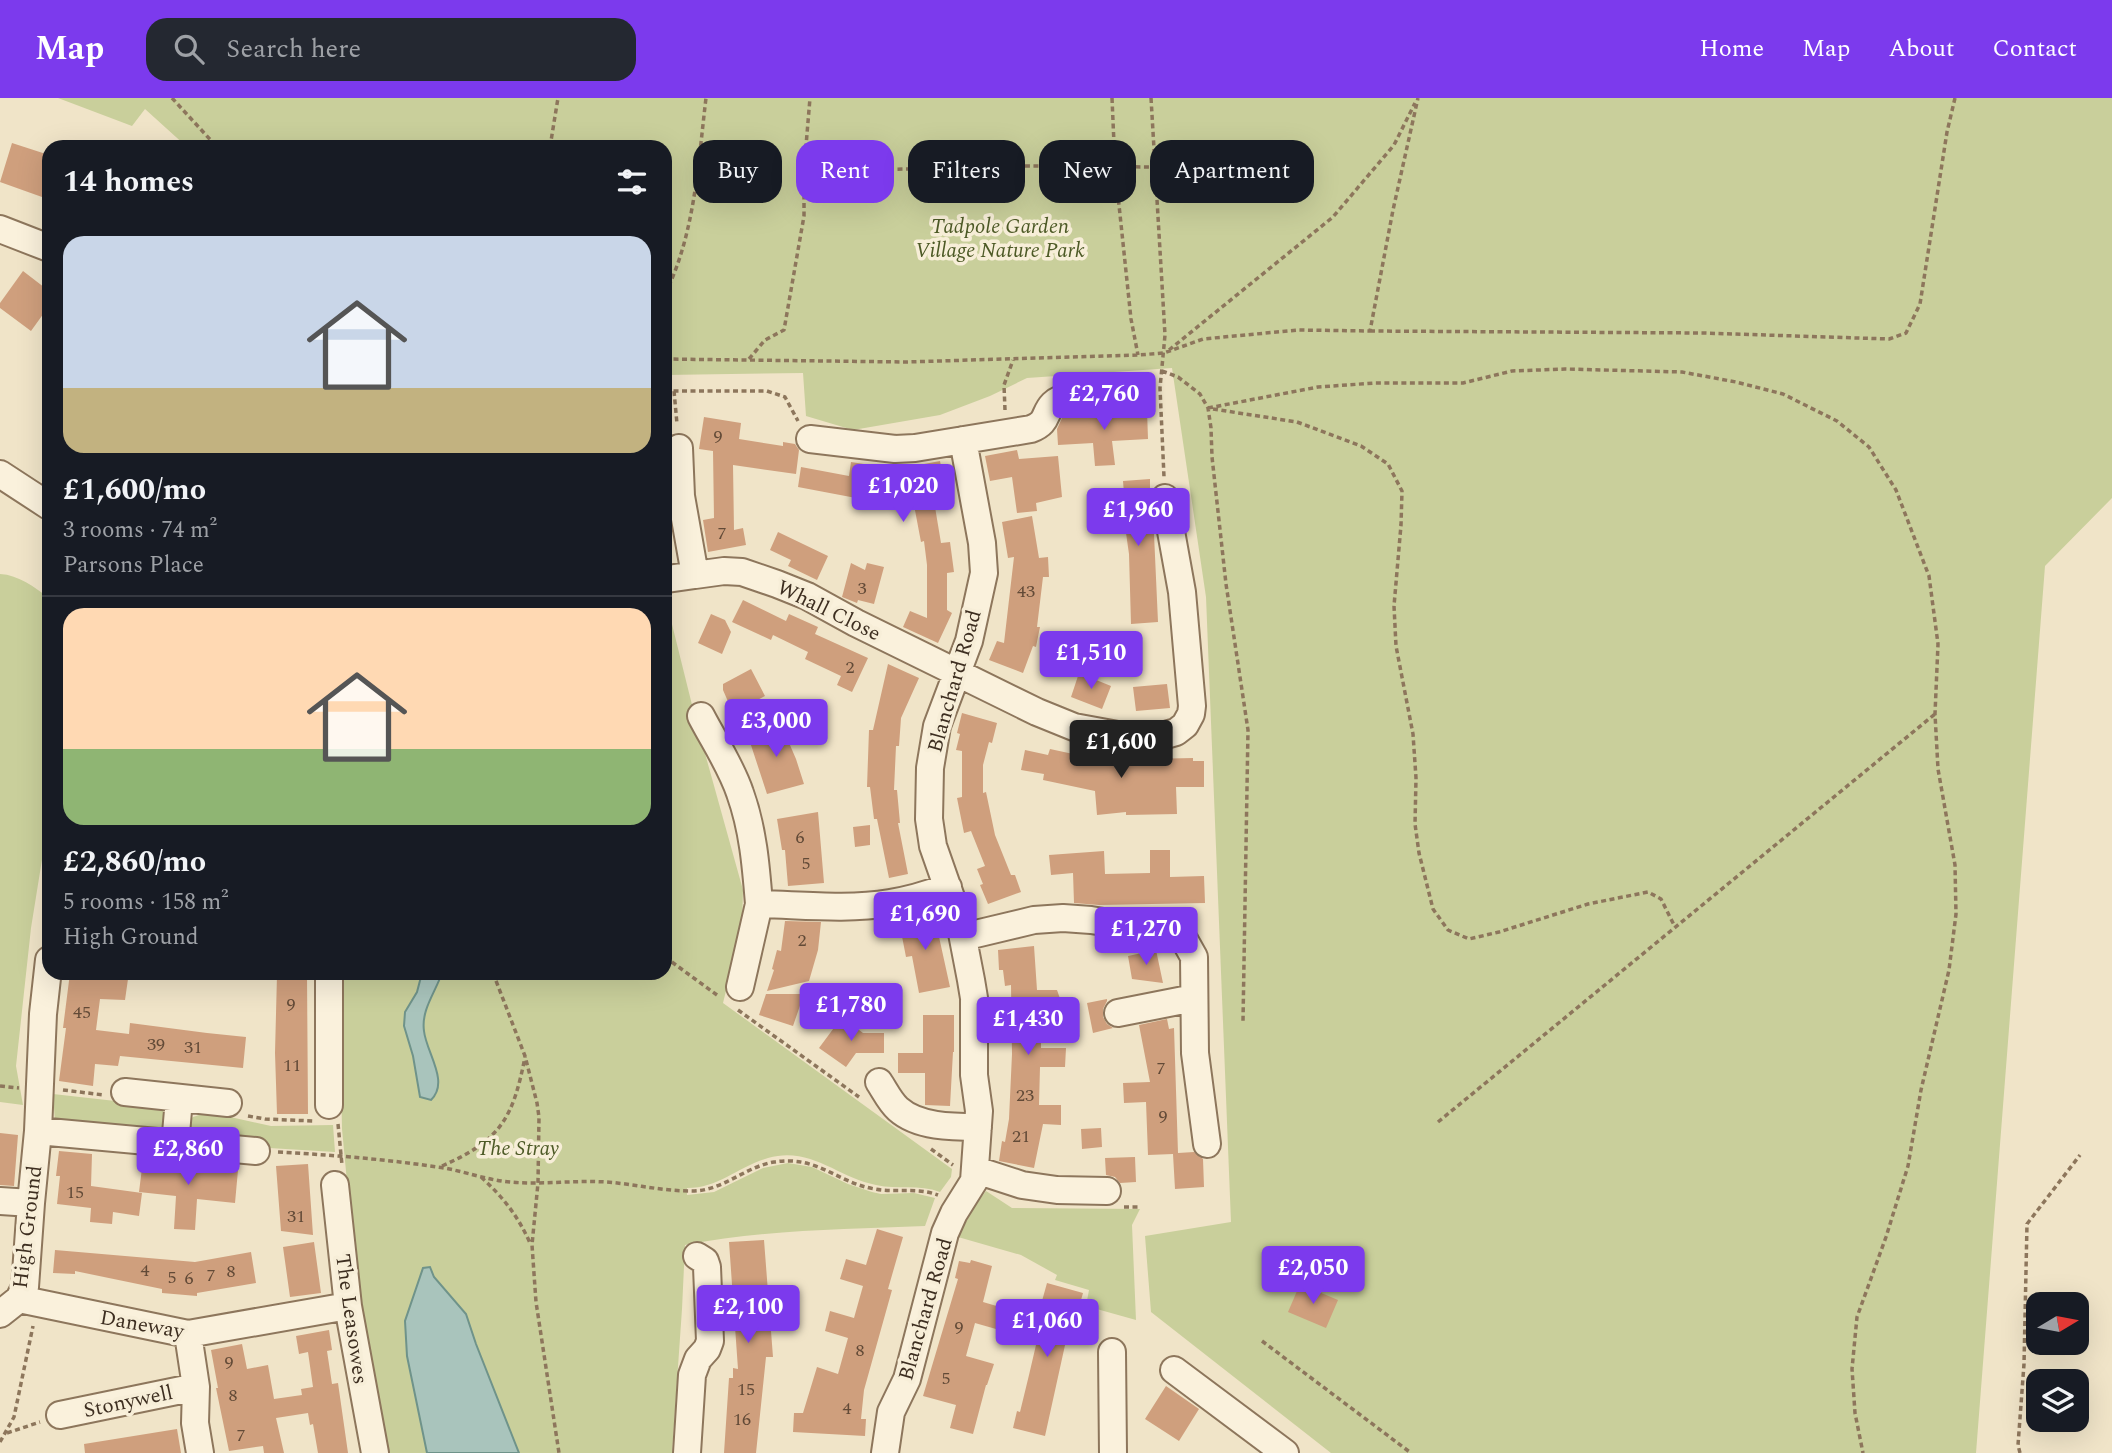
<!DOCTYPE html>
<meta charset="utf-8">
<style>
body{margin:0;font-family:Spectral,serif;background:#242831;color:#f1f3f6;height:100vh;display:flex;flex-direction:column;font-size:26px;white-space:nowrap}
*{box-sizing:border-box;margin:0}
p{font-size:23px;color:#9ea1a6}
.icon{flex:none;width:38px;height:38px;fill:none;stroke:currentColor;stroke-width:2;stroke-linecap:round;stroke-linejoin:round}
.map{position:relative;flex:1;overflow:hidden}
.sheet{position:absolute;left:42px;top:42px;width:630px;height:840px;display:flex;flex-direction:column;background:#171b24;border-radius:21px;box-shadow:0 7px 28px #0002}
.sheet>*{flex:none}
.top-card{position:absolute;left:693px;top:42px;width:665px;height:63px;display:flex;gap:14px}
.needle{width:46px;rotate:80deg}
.tools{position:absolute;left:2026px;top:1194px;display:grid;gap:14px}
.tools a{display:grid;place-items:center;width:63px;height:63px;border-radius:14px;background:#171b24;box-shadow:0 7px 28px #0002;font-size:35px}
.price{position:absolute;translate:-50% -60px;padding:0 16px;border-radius:7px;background:#7c3aed;color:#fff;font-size:23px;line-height:46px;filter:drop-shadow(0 2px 4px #0008)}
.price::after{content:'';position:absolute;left:50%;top:42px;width:21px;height:16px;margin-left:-10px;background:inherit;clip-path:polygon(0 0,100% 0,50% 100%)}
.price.current{background:#222;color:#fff}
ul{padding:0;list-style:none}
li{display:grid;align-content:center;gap:14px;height:371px;padding:0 21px}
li+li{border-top:2px solid #363941}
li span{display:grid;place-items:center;height:217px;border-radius:21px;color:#555}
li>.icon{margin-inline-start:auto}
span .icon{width:126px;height:126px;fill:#fffc;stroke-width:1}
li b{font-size:30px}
h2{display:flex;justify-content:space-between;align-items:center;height:84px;padding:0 21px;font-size:30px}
.pill{padding:0 24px;border-radius:21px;background:#171b24;box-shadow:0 7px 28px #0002;font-size:24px;line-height:63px}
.pill.current{background:#7c3aed;color:#fff}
header{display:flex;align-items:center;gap:42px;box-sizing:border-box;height:98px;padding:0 35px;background:#7c3aed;color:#fff}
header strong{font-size:33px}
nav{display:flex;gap:38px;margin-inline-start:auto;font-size:24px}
.search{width:490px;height:63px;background:#242831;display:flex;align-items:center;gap:18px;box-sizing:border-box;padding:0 24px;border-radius:21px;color:#9ea1a6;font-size:26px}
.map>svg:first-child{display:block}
.green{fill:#c9cf9b}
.water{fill:#a9c4bc;stroke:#6f938a;stroke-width:2}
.building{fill:#cf9f7d}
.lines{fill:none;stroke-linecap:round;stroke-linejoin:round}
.minor-casing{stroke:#8d765c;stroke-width:30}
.path{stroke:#8d765c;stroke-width:3.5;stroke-dasharray:5 3.5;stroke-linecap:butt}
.minor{stroke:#faf1dc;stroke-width:26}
.labels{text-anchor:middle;stroke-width:7;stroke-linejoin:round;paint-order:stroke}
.number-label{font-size:18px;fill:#624a37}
.park-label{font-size:21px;font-style:italic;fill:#4d5a26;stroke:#f7eed8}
.street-label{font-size:21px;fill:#3d2e20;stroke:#f7eed8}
</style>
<header>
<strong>Map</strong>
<div class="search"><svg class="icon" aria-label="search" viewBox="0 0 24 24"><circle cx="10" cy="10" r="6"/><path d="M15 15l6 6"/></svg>Search here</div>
<nav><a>Home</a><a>Map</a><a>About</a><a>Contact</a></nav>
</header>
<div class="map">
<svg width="2112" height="1355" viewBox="0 0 2112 1355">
<rect width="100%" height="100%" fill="#f0e4c8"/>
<path class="green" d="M 58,0 L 2112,0 L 2112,400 L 2045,468 L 1976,1355 L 1331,1355 L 1151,1214 L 1145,1138 L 1231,1124 L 1206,499 L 1172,270 L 1027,280 L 990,298 L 940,317 L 853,332 L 806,318 L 803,275 L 665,277 L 665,49 L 187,49 L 145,11 L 132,28 Z
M 0,476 C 19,477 34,489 49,500 L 49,718 L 31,830 L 16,968 L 23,1007 L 0,1004 Z
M 665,498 L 696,623 L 743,792 L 742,828 L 723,905 L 952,1071 L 951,1079 L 940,1094 C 919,1086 898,1092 876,1087 C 838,1080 811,1048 768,1060 C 739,1068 719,1090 687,1090 L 687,1097 L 714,1094 L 763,1070 L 788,1065 L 812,1069 L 848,1086 L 872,1094 L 881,1096 L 914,1095 L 935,1100 L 925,1128 C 846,1131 763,1132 685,1147 L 682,1211 L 672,1355 L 383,1355 L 358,1200 L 342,1031 L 339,875 L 665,875 Z
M 53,996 L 160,1008 L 167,1019 L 165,1032 L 55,1024 Z
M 208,1014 L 271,1028 L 333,1027 L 335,1054 L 269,1050 L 189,1037 L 189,1023 L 193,1019 Z
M 986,1093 L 1012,1110 L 1140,1111 L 1132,1127 L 1136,1222 L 1086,1208 L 1089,1192 L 1055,1182 L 1057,1177 L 1021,1157 L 958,1139 L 974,1109 Z"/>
<path class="water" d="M 422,875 L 442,875 C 435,895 421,912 424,933 C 426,954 450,984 431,1002 L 420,999 L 413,958 L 404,928 L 405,914 L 417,894 Z
M 430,1169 L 434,1179 L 466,1216 L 476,1246 L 519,1355 L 427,1355 L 407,1258 L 405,1223 L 423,1170 Z"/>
<path class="building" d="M 12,45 L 49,57 L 49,78 L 42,99 L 0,84 Z
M 23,173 L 49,193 L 49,208 L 31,233 L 0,210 L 0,205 Z
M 1147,312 L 1148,341 L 1112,343 L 1115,367 L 1095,368 L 1093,345 L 1058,347 L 1057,331 L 1062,320 L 1111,317 L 1110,313 Z
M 704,319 L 741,325 L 739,341 L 783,348 L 783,344 L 795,346 L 799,352 L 796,376 L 733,367 L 734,432 L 743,430 L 746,447 L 708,454 L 703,422 L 714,420 L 713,353 L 699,351 Z
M 1017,352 L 1019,361 L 1058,358 L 1062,399 L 1036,405 L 1037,413 L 1017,415 L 1012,379 L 990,383 L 985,358 Z
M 940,363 L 945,389 L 932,391 L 941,445 L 950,444 L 954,474 L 947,475 L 947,512 L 952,515 L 938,545 L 903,529 L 910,513 L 927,520 L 927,467 L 924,443 L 921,444 L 914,407 L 869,399 L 870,396 L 859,392 L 856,400 L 798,389 L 801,369 L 849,378 L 851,364 L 883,369 L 882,374 Z
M 1150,381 L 1150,403 L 1154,436 L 1158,524 L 1131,526 L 1129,456 L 1125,428 L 1101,429 L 1100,409 L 1125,408 L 1123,383 Z
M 1032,418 L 1039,460 L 1048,459 L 1049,479 L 1043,479 L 1037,529 L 1040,529 L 1036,549 L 1033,548 L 1023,575 L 989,562 L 997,543 L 1004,545 L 1014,459 L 1008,460 L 1002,424 Z
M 778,434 L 828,458 L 817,482 L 788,468 L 791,462 L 770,452 Z
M 851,465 L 865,472 L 867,465 L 884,469 L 874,506 L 858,502 L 857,505 L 842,499 Z
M 743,502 L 786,523 L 789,516 L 818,529 L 815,536 L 868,560 L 852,594 L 837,587 L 841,578 L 805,561 L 808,554 L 773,537 L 771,542 L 732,524 Z
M 711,516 L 725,522 L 731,534 L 722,556 L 698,545 Z
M 888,566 L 919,580 L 901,620 L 899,648 L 896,648 L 894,692 L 897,692 L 900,725 L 898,725 L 908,776 L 889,780 L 877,721 L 874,721 L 870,689 L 867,689 L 869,632 L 873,632 Z
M 751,571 L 765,598 L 733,615 L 723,592 L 723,586 Z
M 1079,575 L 1111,588 L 1102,611 L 1071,599 Z
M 1167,586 L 1170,610 L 1136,613 L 1133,589 Z
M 962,615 L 997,625 L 992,645 L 989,644 L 983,667 L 983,695 L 986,694 L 995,737 L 1011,777 L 1015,777 L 1021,794 L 988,806 L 980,787 L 983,786 L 977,771 L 985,768 L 971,733 L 964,735 L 957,700 L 962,699 L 962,653 L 956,652 L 960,636 L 957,635 Z
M 780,624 L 796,661 L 804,686 L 767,696 L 748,638 Z
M 1050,651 L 1101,662 L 1193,660 L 1193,663 L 1204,663 L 1204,689 L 1176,689 L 1177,716 L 1126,717 L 1126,714 L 1097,717 L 1095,693 L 1043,682 L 1044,676 L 1021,672 L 1025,652 L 1048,657 Z
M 818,714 L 824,785 L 788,788 L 785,752 L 782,752 L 777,721 Z
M 870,727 L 870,747 L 855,749 L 853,729 Z
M 1150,752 L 1170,752 L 1170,779 L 1204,778 L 1205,805 L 1099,807 L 1074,805 L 1073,775 L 1051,777 L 1049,757 L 1104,753 L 1105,776 L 1150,775 Z
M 934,816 L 950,889 L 919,895 L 912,858 L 906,859 L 899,823 Z
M 785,823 L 821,824 L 818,852 L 809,883 L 767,893 L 774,872 L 772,871 L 777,852 L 781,853 Z
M 1034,848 L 1037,892 L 1057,892 L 1064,912 L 1041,912 L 1041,950 L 1066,950 L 1065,969 L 1040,969 L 1039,1007 L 1061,1007 L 1061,1027 L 1043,1026 L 1034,1070 L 999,1063 L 1002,1043 L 1005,1044 L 1009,1021 L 1012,956 L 1011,887 L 1005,888 L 1003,872 L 999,872 L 998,852 Z
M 1156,852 L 1163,885 L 1132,881 L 1128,858 Z
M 70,875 L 90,875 L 128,881 L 125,902 L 100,901 L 96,932 L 129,936 L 130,925 L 207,935 L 246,939 L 243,970 L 120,958 L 118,968 L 95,966 L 93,988 L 59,983 L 66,930 L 63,930 Z
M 277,877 L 307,877 L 308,1016 L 277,1016 L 275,955 Z
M 766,896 L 804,896 L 793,928 L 759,917 Z
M 1107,901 L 1107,903 L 1103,911 L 1103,919 L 1107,926 L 1113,930 L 1093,935 L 1087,905 Z
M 923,917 L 954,917 L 954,954 L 953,954 L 950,1008 L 925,1007 L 925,975 L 898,975 L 898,955 L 923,955 Z
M 842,919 L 863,935 L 884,935 L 884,955 L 856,955 L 846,969 L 819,950 Z
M 1167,921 L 1169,931 L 1174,930 L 1178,1055 L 1194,1054 L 1203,1061 L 1204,1089 L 1175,1091 L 1173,1056 L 1148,1057 L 1146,1004 L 1124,1005 L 1123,985 L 1150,984 L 1139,927 Z
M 1101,1030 L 1102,1049 L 1082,1051 L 1081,1031 Z
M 0,1035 L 18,1037 L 14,1088 L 0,1087 Z
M 59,1053 L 92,1056 L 91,1088 L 142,1095 L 139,1118 L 113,1114 L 112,1126 L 90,1124 L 91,1110 L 57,1106 L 60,1078 L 56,1078 Z
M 1135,1059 L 1136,1084 L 1120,1085 L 1115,1079 L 1106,1077 L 1105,1060 Z
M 143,1062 L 238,1072 L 235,1105 L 197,1101 L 195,1132 L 174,1131 L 176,1098 L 139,1094 Z
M 308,1066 L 313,1137 L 281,1133 L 276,1068 Z
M 877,1131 L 903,1139 L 888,1191 L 892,1192 L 864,1292 L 861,1321 L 866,1321 L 865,1338 L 793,1334 L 794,1315 L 803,1315 L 817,1269 L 838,1276 L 848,1240 L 825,1233 L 830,1213 L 854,1220 L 863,1188 L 840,1181 L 846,1161 L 866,1167 Z
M 764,1142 L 773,1259 L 766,1259 L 756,1355 L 724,1355 L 729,1280 L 733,1280 L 733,1270 L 738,1271 L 729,1144 Z
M 314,1144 L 321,1195 L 290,1199 L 283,1149 Z
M 55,1152 L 195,1164 L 251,1154 L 256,1185 L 197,1195 L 197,1198 L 162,1195 L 162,1191 L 75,1173 L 75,1176 L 53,1175 Z
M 971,1162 L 992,1168 L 983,1204 L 1010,1212 L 1003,1233 L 975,1225 L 966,1258 L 994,1266 L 987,1287 L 986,1287 L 973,1336 L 950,1330 L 956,1307 L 923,1298 L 958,1181 L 955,1180 L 959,1163 L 970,1165 Z
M 1047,1185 L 1083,1195 L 1078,1213 L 1074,1212 L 1069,1229 L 1045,1338 L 1013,1330 L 1017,1313 L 1020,1314 L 1029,1277 L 1046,1204 L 1042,1203 Z
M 1300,1186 L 1338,1202 L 1326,1230 L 1288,1214 Z
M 329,1232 L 332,1252 L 327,1253 L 332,1286 L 338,1285 L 348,1355 L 318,1355 L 313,1326 L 310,1327 L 308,1315 L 276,1320 L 284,1355 L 264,1355 L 263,1348 L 229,1353 L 216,1290 L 218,1290 L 211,1252 L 242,1246 L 247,1271 L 268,1267 L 274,1301 L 302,1297 L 301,1291 L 313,1289 L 308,1254 L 299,1256 L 296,1238 Z
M 1166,1288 L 1199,1311 L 1179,1343 L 1145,1321 Z
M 177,1331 L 181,1355 L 85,1355 L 84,1346 Z"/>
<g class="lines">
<defs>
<path id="minor" d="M 0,131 L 49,150
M 810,341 L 895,351 L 915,350 L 1031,331 C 1049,324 1043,316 1053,306 C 1063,296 1086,300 1099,301
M 679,350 L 681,398 L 695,477 L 724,473 L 742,474 L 777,486 L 807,498 L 856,525 L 1037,614 L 1074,629 L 1123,638 L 1162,638 L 1176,634 L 1185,627 L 1191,616 L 1192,608 L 1182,494 L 1165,400
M 0,376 L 49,408
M 667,481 L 695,477
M 701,618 C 714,643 731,668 740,695 C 753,731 756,768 759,806
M 963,839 L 1034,822 L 1063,820 L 1091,822 L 1172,835 L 1185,843 L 1194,859 L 1195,955 L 1207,1046
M 740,889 L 759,806 C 802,807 848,812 890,805 C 910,802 929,796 948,789
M 1118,915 L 1194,900
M 879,984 C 885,993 890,1004 898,1011 C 918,1029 952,1029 978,1029
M 125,994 L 228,1005
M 329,1007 L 329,875
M 38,1033 L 256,1053
M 175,1047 L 179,1001
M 976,1072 L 1022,1087 L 1057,1092 L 1107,1093
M 335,1087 L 348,1208 L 375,1355
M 0,1103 L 31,1105
M 19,1201 L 188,1236 L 348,1208
M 0,1216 L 19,1201 L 25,1189 L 31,1105 L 38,1033 L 43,916 L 49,862
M 188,1236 L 196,1289 L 195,1325 L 200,1355
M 1112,1254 L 1113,1355
M 1174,1272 L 1285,1355
M 60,1317 L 196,1289
M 687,1355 L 692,1277 L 698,1261 L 707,1251 L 710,1243 L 707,1169 L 705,1163 L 697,1158
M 885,1355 L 891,1314 L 907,1281 L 945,1135 L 954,1115 L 974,1083 L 979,1013 L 974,977 L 974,900 L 971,882 L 960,825 L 933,748 L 929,721 L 930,670 L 937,628 L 969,543 L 984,475 L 982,445 L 963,342"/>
</defs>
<use href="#minor" class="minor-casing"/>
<path class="path" d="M 172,0 L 217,49
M 1112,0 L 1115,69 L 1131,221 L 1138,257
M 1151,0 L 1165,237 L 1160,290 L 1164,379
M 550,49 L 558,0
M 804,72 L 867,72 L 1027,68 L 1155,69
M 665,196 C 695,136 698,66 706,0
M 1370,233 L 1703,235 L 1889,241 L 1906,235 L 1920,206 L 1947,34 L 1955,0
M 1169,252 L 1333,119 L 1394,47 L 1415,5
M 665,261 L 905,264 L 1138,257 L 1164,255 L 1203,241 L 1298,232 L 1370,233 L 1393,112 L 1418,0
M 749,261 L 765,242 L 784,232 L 804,118 L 804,72 L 810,0
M 1162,273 L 1178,279 L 1200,296 L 1208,310 L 1211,330 L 1212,359 L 1226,486 L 1248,632 L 1243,923
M 665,293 L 767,293 L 785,299 L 798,323
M 674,293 L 677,326
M 1208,310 L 1318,289 L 1375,285 L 1463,285 L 1512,273 L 1565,271 L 1682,274 L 1736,284 L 1783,296 L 1837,323 L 1869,349 L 1896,392 L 1929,478 L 1938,546 L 1935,616 L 1938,671 L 1955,767 L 1956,816 L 1949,872 L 1921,992 L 1908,1068 L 1886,1139 L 1857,1219 L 1852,1271 L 1855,1315 L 1863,1355
M 1213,311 L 1297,324 L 1361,348 L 1388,366 L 1402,393 L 1401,427 L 1394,508 L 1396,548 L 1413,636 L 1416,680 L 1415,726 L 1419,755 L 1433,811 L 1448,832 L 1469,841 L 1499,834 L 1588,806 L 1648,794 L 1661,801 L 1675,829
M 1005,312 L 1004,287 L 1013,262
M 665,859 L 717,897
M 493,875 L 525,958 L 537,1005 L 539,1019 L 538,1085 L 532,1147 L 536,1204 L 559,1355
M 738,912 L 859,999
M 0,988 L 19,990
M 63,992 L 104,997
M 248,1018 L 265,1021 L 313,1023
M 1438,1024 L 1935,616
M 338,1026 L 342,1067
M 931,1051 L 953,1067
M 278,1054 C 332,1057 384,1061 437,1069 C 462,1072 485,1082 510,1084 C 542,1087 574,1082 606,1084 C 634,1086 662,1093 690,1093 C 722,1094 744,1069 774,1064 C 818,1057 837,1085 875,1091 C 896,1095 917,1089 938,1097
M 442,1068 C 501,1042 513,1020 525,959
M 481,1079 C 503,1099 518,1118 530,1145
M 1124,1109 L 1141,1109
M 1262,1243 L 1411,1355
M 7,1335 L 40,1324
M 0,1344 L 14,1319 L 33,1228
M 2020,1355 L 2018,1347 L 2024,1266 L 2027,1126 L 2080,1057"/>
<use href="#minor" class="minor"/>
</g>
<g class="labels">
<g class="number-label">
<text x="718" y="344">9</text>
<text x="722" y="441">7</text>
<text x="862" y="496">3</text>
<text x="1026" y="499">43</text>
<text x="850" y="575">2</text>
<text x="800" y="745">6</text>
<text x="806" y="771">5</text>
<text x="802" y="848">2</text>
<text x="291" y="912">9</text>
<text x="82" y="920">45</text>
<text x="156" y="952">39</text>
<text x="193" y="955">31</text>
<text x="292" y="973">11</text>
<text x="1161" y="976">7</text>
<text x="1025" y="1003">23</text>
<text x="1163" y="1024">9</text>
<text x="1021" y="1044">21</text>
<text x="75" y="1100">15</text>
<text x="296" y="1124">31</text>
<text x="145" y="1178">4</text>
<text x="231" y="1179">8</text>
<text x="211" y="1183">7</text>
<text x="172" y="1185">5</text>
<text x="189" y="1186">6</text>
<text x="959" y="1235">9</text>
<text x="860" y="1258">8</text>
<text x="229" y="1270">9</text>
<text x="946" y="1286">5</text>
<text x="746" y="1297">15</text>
<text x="233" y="1303">8</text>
<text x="847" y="1316">4</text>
<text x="742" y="1327">16</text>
<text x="241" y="1343">7</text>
</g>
<g class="park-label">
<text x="1000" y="135">Tadpole Garden<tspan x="1000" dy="24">Village Nature Park</tspan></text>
<text x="518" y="1057">The Stray</text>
</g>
<g class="street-label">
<text transform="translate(829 512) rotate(26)" y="7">Whall Close</text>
<text transform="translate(954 583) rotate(-74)" y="7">Blanchard Road</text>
<text transform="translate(27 1129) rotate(-83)" y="7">High Ground</text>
<text transform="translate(925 1211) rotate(-74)" y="7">Blanchard Road</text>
<text transform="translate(352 1221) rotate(82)" y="7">The Leasowes</text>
<text transform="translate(142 1226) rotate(10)" y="7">Daneway</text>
<text transform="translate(128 1303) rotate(-12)" y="7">Stonywell</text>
</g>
</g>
</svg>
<div class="tools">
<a><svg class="needle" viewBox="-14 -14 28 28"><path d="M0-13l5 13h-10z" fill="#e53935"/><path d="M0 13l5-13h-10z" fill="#9ea1a6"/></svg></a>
<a><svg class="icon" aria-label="layers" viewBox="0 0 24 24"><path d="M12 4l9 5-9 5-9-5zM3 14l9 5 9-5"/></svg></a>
</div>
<b class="price" style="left:1104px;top:334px">£2,760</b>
<b class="price" style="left:903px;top:426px">£1,020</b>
<b class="price" style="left:1138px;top:450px">£1,960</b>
<b class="price" style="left:1091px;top:593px">£1,510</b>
<b class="price" style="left:776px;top:661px">£3,000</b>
<b class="price current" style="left:1121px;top:682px">£1,600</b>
<b class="price" style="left:925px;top:854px">£1,690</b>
<b class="price" style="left:1146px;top:869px">£1,270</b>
<b class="price" style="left:851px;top:945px">£1,780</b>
<b class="price" style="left:1028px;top:959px">£1,430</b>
<b class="price" style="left:188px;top:1089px">£2,860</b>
<b class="price" style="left:1313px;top:1208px">£2,050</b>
<b class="price" style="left:748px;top:1247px">£2,100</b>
<b class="price" style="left:1047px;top:1261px">£1,060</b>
<div class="top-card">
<a class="pill">Buy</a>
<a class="pill current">Rent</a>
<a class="pill">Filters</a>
<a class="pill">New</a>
<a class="pill">Apartment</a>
</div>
<section class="sheet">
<h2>14 homes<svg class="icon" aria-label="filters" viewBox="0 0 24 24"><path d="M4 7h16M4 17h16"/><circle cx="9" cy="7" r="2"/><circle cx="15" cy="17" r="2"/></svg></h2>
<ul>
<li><span style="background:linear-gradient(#c9d6e8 70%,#c2b280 0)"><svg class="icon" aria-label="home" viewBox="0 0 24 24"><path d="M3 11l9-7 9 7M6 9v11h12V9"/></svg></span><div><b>£1,600/mo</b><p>3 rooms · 74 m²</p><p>Parsons Place</p></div></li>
<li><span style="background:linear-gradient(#ffd9b3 65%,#8fb573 0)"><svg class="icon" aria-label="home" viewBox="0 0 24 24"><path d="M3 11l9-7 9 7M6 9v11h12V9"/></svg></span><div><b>£2,860/mo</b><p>5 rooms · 158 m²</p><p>High Ground</p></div></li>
</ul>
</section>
</div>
